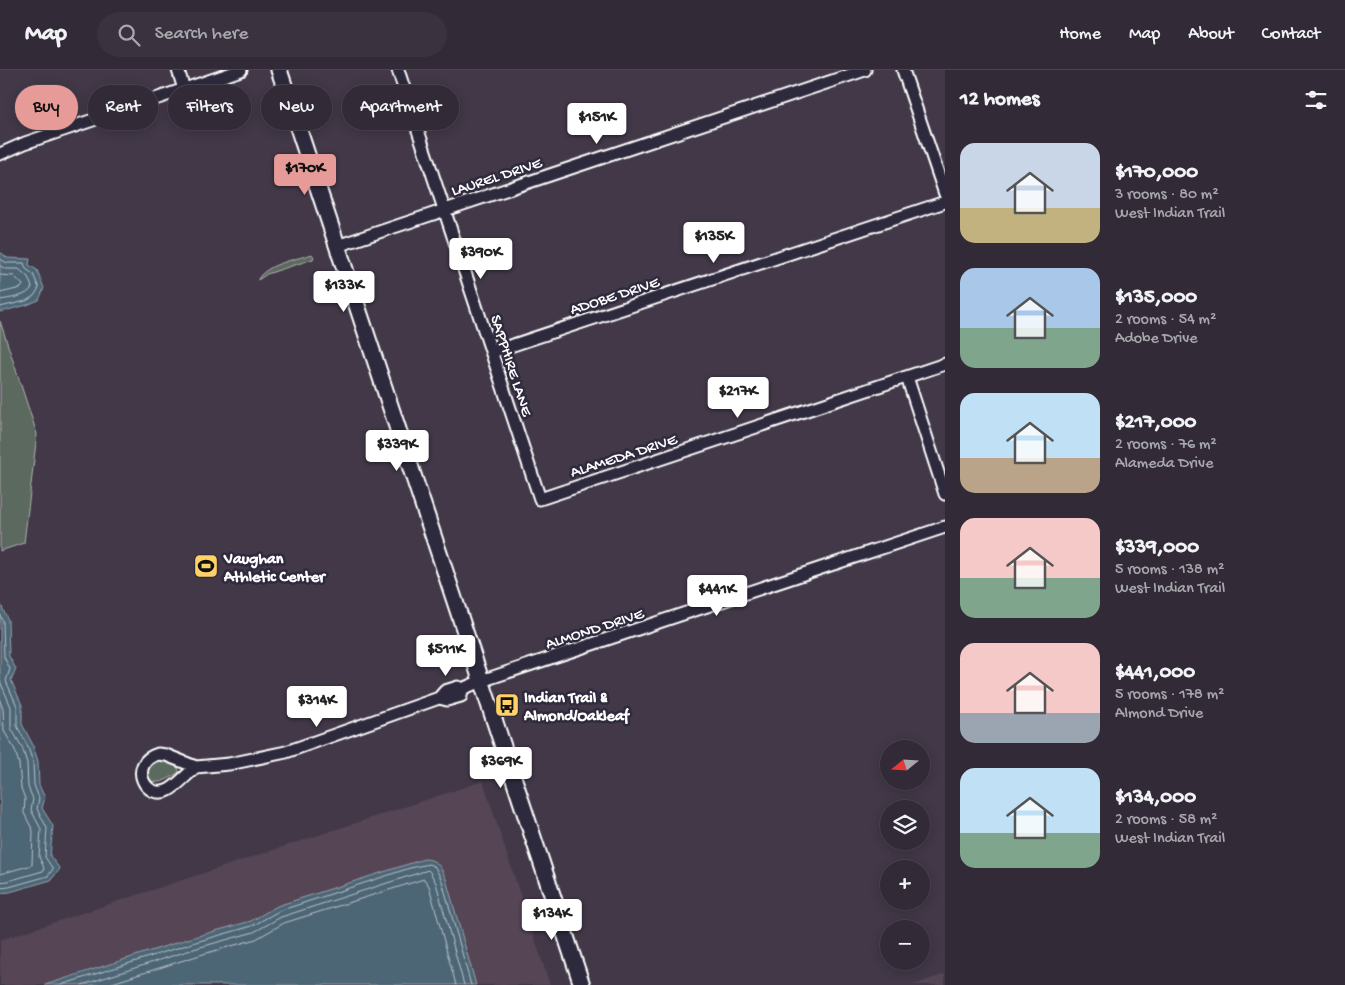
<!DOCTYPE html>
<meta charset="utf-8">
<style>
body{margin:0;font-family:"Gochi Hand",sans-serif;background:#3a323e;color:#f1f3f6;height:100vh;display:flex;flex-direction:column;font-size:19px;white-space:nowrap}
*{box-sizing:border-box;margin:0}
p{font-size:16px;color:#a8a7ad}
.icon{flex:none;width:28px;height:28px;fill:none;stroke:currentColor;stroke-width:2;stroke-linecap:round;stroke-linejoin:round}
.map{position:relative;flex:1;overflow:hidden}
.panel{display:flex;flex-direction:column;background:#322a36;width:400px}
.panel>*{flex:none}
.top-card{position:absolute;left:15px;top:15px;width:475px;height:45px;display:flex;gap:10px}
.needle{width:32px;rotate:252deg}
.controls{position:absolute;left:880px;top:670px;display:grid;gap:10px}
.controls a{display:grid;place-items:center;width:50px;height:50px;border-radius:50%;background:#322a36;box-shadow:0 2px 12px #0003,0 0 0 1px #4d4651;font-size:25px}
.price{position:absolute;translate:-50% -42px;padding:0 11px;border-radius:5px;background:#fff;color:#222;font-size:16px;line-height:32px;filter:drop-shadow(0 1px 2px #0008)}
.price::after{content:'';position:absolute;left:50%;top:30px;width:15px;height:11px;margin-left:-8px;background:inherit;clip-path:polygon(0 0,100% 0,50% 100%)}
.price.on{background:#e69b98;color:#111}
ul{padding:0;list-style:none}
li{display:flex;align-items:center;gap:15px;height:125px;padding:0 15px}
li span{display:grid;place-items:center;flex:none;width:140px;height:100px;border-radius:15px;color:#555}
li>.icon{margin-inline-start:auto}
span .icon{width:60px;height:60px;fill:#fffc;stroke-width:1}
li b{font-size:21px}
h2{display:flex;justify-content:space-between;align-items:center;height:60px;padding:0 15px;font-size:21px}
.pill{padding:0 18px;border-radius:22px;background:#322a36;box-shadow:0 2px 12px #0003,0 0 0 1px #4d4651;font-size:18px;line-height:45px}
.pill.on{background:#e69b98;color:#111}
header{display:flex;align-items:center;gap:30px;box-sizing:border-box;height:70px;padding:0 25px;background:#322a36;border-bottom:1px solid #4d4651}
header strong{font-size:24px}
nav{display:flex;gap:28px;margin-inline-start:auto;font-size:18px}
.search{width:350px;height:45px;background:#3a323e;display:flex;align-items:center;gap:12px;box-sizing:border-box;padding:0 18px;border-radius:28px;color:#a8a7ad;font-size:19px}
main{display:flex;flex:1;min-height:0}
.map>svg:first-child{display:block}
.built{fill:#544554}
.green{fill:#5c695e;stroke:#aeb4ae}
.water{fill:#4d6676;stroke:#94a3ad}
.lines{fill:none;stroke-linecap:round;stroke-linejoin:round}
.shore{stroke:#b8c2c8;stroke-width:1}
.street-casing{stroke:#fff;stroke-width:15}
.secondary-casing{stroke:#fff;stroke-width:19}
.street{stroke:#2f2a3d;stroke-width:11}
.secondary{stroke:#2f2a3d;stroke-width:15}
.labels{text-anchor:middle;stroke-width:5;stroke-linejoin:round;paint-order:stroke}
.street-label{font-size:16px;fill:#fff;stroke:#2f2a3d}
.poi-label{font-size:16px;font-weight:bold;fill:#fff;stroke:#2f2a3d;text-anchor:start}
</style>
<header>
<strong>Map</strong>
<div class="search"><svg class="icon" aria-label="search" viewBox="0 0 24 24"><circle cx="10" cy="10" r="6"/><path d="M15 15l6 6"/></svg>Search here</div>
<nav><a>Home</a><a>Map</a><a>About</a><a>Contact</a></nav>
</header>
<main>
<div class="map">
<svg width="945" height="915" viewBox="0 0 945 915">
<rect width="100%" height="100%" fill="#423848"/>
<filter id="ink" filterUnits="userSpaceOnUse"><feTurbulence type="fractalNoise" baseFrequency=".02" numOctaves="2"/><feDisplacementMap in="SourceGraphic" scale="10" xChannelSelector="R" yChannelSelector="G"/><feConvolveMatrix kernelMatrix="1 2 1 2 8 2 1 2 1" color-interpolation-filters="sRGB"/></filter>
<g filter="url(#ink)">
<path class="built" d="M 483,711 L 550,915 L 0,915 L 0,870 Z
M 945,904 L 945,915 L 913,915 Z"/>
<path class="green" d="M 312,184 L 314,187 L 313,189 L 267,204 L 258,210 L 258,209 C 268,193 295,190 312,184 Z
M 0,251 L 37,364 L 24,473 L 0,481 Z
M 156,690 L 177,695 L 179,702 C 169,709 154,719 146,705 L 147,696 Z"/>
<path class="water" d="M 2,183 L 7,188 L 30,189 L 29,195 L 37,200 L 44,218 L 39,230 L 27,235 L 0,242 L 0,184 Z
M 0,533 L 8,550 L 9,586 L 16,599 L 11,610 L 22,635 L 22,654 L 32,673 L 38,691 L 39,715 L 45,728 L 42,738 L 53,756 L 50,786 L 60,799 L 51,810 L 10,822 L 0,823 Z
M 424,789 C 438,789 441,798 446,809 L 476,915 L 45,915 L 194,867 L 251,851 L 277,836 Z"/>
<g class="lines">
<path class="shore" d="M 0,189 L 7,193 L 24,193 L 26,199 L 33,204 L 39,218 L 34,226 L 26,231 L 0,237
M 0,196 L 6,199 L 19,199 L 28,207 L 32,217 C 28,227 10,228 0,230
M 0,205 L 14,206 L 23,215 L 21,218 L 0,223
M 0,545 L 3,551 L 4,587 L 10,599 L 6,611 L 17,636 L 17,656 L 27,675 L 33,692 L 34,715 L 39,728 L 37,739 L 47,758 L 45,787 L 53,799 L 48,806 L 9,817 L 0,818
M 0,611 L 11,637 L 11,658 L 22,677 L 27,693 L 28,717 L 33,729 L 31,740 L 41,759 L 39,787 L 44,798 L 43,801 L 8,811 L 0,812
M 0,631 L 3,639 L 4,661 L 15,680 L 19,694 L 21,718 L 25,729 L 24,743 L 33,761 L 32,795 L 0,804
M 61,915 L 196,872 L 252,856 L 279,841 L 410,798 L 429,794 L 435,797 L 442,811 L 471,915
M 82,915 L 197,878 L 254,862 L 281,847 L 428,800 L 430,802 L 436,813 L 464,915
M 106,915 L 200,885 L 256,869 L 284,853 L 424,809 L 429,816 L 456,915"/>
<defs>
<path id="street" d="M 178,0 L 184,19
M 398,0 L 540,429 L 945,294
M 903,0 L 945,124
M 0,84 L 25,73 L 241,0
M 337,176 L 865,0
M 492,282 L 945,132
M 907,307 L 945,424
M 439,628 L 445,621 L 458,617 L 462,619 L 481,611 L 945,457
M 158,684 L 166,685 L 196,697 C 187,704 178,715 169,720 C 145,732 127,693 158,684 Z
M 196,697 L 229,694 L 286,682 L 439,628 L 447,630 L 461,626 L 462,619"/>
<path id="secondary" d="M 279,0 L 582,915"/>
</defs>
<use href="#street" class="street-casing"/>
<use href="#secondary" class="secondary-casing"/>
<use href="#street" class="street"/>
<use href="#secondary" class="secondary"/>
</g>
</g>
<defs>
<symbol id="stadium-square" viewBox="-11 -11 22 22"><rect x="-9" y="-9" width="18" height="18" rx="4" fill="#ffd166" stroke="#2f2a3d"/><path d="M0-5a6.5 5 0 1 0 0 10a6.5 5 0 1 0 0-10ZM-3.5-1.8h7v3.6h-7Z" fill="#111"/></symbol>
<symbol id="bus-square" viewBox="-11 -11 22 22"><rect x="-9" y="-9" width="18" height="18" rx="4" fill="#ffd166" stroke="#2f2a3d"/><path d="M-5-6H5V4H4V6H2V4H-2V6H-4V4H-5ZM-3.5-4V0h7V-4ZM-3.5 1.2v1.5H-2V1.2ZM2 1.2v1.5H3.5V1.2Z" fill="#111"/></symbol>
</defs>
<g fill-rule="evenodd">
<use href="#stadium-square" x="192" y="482" width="28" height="28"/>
<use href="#bus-square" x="493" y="621" width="28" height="28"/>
</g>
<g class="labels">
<g class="street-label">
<text transform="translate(496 105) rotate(-18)" y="6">LAUREL DRIVE</text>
<text transform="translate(614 224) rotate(-18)" y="6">ADOBE DRIVE</text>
<text transform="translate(513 295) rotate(72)" y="6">SAPPHIRE LANE</text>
<text transform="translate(623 384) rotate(-18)" y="6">ALAMEDA DRIVE</text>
<text transform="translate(594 557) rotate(-18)" y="6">ALMOND DRIVE</text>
</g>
<g class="poi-label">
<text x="224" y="493">Vaughan<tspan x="224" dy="18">Athletic Center</tspan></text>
<text x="524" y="632">Indian Trail &amp;<tspan x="524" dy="18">Almond/Oakleaf</tspan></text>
</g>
</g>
</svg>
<div class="controls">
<a><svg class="needle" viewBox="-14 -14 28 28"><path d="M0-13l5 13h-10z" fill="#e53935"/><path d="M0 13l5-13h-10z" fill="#a8a7ad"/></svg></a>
<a><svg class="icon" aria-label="layers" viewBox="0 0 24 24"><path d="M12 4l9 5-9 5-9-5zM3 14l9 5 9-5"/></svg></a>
<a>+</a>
<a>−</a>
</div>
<b class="price" style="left:597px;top:75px">$151K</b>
<b class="price on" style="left:305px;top:126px">$170K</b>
<b class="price" style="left:714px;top:194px">$135K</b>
<b class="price" style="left:481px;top:210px">$390K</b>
<b class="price" style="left:344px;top:243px">$133K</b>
<b class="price" style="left:738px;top:349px">$217K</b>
<b class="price" style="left:397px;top:402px">$339K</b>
<b class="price" style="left:717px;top:547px">$441K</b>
<b class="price" style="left:446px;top:607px">$511K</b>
<b class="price" style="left:317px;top:658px">$314K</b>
<b class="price" style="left:501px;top:719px">$369K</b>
<b class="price" style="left:552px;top:871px">$134K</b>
<div class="top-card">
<a class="pill on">Buy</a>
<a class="pill">Rent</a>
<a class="pill">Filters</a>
<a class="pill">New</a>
<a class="pill">Apartment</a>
</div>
</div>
<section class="panel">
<h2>12 homes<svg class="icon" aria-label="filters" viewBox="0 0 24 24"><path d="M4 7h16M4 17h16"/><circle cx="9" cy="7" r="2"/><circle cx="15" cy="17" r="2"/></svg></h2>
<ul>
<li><span style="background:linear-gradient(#c9d6e8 65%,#c2b280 0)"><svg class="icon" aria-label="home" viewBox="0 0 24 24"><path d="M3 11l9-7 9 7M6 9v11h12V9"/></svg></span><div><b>$170,000</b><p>3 rooms · 80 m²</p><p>West Indian Trail</p></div></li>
<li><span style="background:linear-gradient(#a9c7e8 60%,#7fa58c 0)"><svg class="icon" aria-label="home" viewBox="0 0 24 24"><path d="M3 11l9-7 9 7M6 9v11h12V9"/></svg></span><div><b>$135,000</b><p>2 rooms · 54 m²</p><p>Adobe Drive</p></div></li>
<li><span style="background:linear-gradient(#bfe0f5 65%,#b9a48a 0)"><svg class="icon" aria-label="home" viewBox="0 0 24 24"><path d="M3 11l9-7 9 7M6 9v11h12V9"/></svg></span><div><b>$217,000</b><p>2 rooms · 76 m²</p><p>Alameda Drive</p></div></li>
<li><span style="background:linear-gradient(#f6c9c9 60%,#7fa58c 0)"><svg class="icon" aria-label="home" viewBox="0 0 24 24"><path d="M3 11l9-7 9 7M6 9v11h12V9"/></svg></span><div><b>$339,000</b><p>5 rooms · 138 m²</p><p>West Indian Trail</p></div></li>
<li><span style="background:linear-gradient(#f6c9c9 70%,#9aa5b1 0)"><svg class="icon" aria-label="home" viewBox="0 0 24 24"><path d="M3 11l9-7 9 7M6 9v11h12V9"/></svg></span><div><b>$441,000</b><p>5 rooms · 178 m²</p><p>Almond Drive</p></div></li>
<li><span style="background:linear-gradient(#bfe0f5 65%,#7fa58c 0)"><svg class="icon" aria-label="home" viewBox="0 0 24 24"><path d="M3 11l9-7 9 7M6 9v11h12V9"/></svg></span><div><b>$134,000</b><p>2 rooms · 58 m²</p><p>West Indian Trail</p></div></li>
</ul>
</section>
</main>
